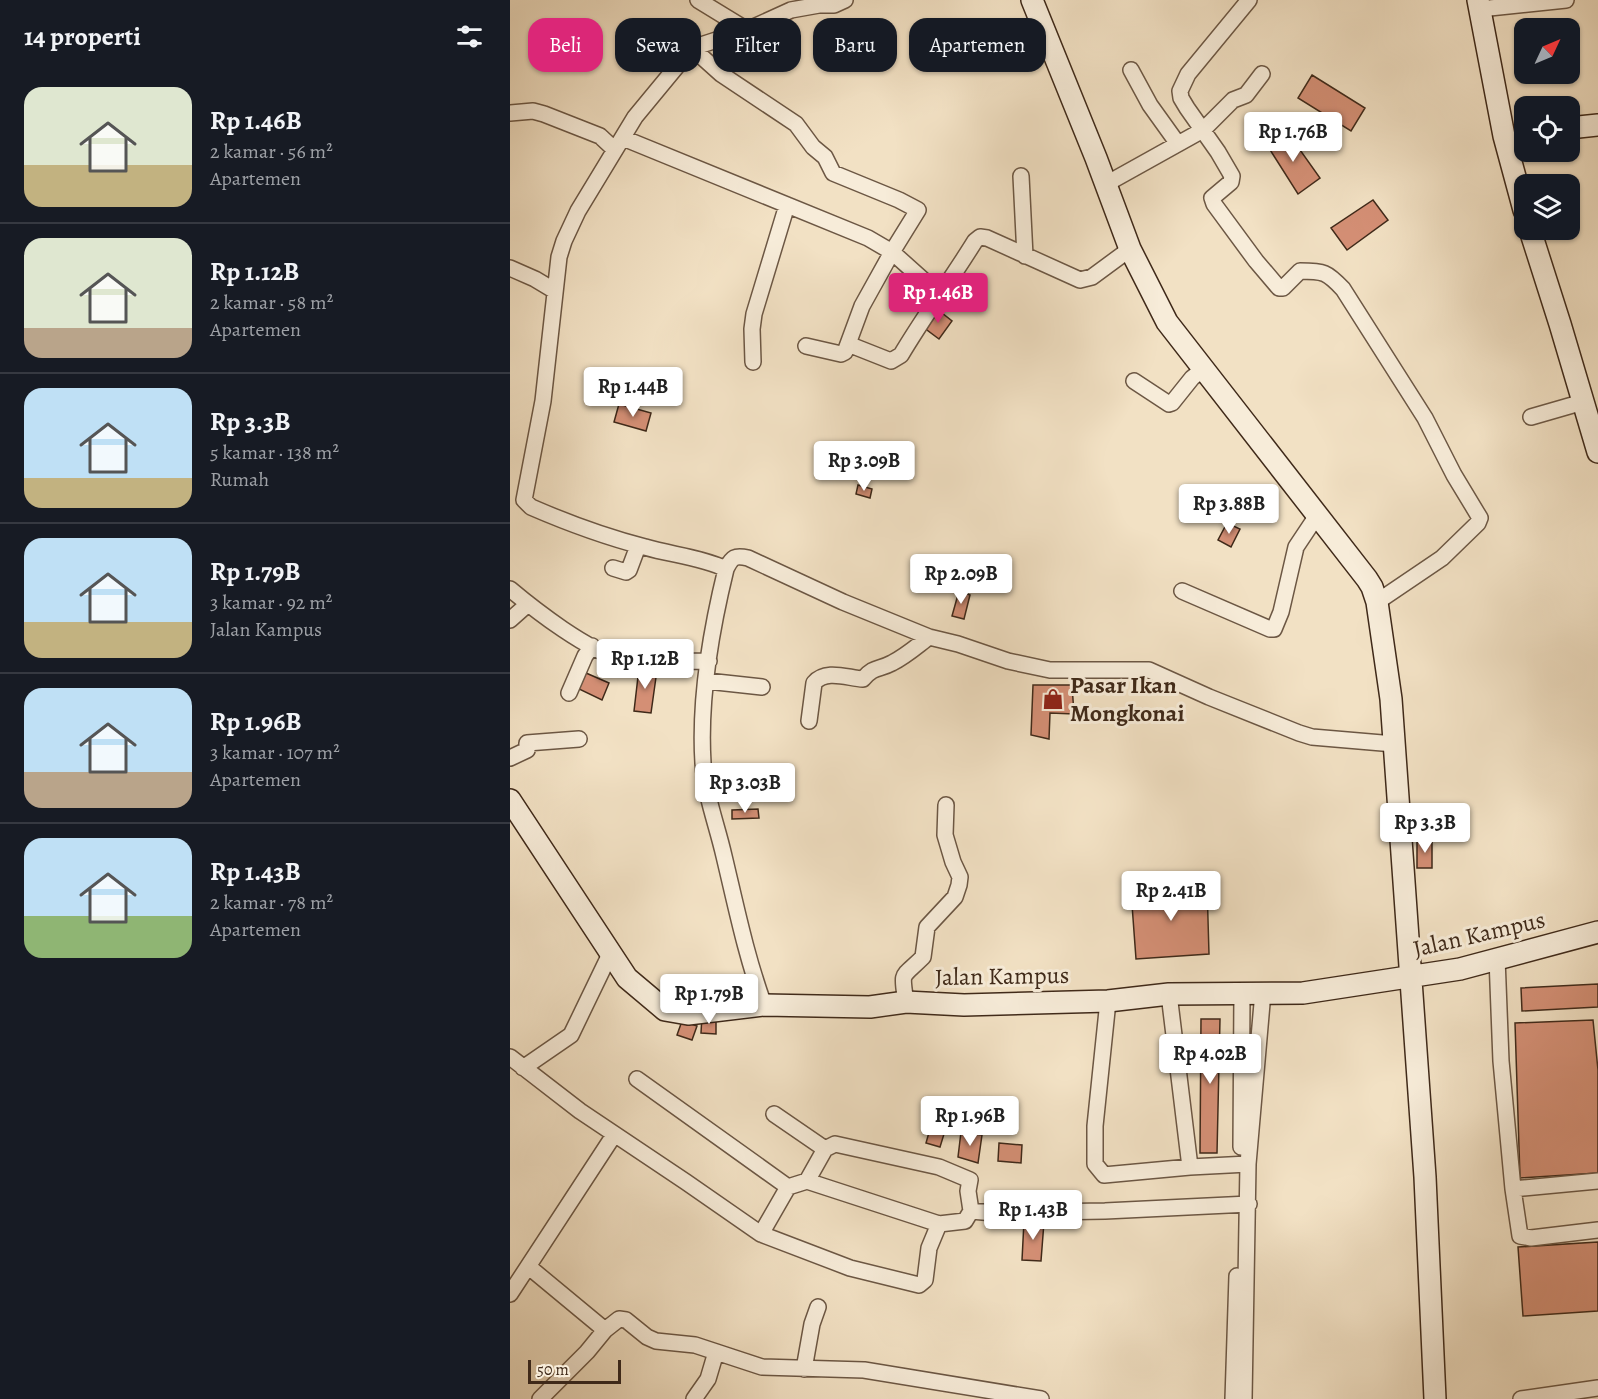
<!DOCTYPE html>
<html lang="id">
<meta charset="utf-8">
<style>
body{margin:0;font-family:Alegreya,serif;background:#242831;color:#f1f3f6;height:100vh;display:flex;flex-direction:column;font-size:22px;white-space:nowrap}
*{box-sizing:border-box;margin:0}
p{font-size:20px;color:#9ea1a6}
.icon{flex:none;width:33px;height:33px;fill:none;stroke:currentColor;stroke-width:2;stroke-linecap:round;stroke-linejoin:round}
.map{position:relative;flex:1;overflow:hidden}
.sheet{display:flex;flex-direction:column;background:#171b24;width:510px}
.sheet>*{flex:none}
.hud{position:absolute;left:18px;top:18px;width:570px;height:54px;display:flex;gap:12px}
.needle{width:39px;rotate:46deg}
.controls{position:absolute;left:1004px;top:18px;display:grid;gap:12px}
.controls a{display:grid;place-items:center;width:66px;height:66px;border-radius:12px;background:#171b24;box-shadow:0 2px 4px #0004;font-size:30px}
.scale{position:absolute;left:18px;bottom:15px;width:93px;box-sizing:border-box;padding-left:6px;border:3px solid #3f2919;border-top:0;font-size:16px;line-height:21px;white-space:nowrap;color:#3f2919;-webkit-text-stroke:4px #f7ecd9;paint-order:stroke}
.price{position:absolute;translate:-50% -51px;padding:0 14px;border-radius:6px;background:#fff;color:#222;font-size:20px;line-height:39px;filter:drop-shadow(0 2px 3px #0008)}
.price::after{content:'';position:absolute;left:50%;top:36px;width:18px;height:14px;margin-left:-9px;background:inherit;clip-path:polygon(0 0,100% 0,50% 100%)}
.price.active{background:#db2777;color:#fff}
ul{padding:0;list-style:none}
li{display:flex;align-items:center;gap:18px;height:150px;padding:0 24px}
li+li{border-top:2px solid #363941}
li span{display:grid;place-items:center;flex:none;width:168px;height:120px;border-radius:18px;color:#555}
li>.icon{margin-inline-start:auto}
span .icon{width:72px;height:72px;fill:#fffc;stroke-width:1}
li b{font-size:26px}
h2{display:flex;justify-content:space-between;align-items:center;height:72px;padding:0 24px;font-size:26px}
.pill{padding:0 21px;border-radius:18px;background:#171b24;box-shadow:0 2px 4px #0004;font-size:21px;line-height:54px}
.pill.active{background:#db2777;color:#fff}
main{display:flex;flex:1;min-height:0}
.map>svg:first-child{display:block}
.building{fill:#d48f75;stroke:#3f2919;stroke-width:1.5}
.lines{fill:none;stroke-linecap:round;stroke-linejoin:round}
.street-casing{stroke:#6c5744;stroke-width:18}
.secondary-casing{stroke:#3f2919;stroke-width:24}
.street{stroke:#f7ecd9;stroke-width:15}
.secondary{stroke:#f7ecd9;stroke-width:21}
.labels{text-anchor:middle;stroke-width:6;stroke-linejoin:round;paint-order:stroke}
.poi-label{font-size:24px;font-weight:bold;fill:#3f2919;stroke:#f7ecd9;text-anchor:start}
.street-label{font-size:24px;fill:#3f2919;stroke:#f7ecd9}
</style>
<main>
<section class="sheet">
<h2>14 properti<svg class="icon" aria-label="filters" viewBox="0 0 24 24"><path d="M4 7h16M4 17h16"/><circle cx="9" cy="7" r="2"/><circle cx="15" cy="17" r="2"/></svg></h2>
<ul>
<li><span style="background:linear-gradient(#dfe7d0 65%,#c2b280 0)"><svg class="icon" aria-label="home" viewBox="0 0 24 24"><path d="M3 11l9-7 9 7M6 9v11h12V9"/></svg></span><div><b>Rp 1.46B</b><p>2 kamar · 56 m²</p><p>Apartemen</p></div></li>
<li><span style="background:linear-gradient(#dfe7d0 75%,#b9a48a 0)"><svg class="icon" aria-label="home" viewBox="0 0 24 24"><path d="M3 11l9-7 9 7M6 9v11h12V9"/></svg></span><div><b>Rp 1.12B</b><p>2 kamar · 58 m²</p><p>Apartemen</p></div></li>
<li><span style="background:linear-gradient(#bfe0f5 75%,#c2b280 0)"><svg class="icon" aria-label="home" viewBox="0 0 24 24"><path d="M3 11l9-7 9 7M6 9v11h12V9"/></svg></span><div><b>Rp 3.3B</b><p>5 kamar · 138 m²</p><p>Rumah</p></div></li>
<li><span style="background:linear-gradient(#bfe0f5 70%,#c2b280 0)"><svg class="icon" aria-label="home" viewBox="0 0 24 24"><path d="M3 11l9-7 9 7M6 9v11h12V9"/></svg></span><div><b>Rp 1.79B</b><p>3 kamar · 92 m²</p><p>Jalan Kampus</p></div></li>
<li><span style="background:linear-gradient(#bfe0f5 70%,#b9a48a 0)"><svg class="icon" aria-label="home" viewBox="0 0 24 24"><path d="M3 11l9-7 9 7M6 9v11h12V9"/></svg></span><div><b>Rp 1.96B</b><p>3 kamar · 107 m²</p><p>Apartemen</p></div></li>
<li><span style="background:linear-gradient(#bfe0f5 65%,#8fb573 0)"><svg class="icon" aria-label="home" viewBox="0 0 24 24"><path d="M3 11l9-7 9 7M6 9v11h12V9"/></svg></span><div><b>Rp 1.43B</b><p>2 kamar · 78 m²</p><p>Apartemen</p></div></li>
</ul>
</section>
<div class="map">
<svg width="1088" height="1399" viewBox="0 0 1088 1399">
<rect width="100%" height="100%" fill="#f2e1c4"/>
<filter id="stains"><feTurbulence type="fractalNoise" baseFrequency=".00333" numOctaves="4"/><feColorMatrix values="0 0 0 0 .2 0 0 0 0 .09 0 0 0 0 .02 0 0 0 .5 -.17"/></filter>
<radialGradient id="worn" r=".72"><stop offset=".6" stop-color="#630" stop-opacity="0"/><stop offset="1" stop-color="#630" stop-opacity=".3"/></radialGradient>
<path class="building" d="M 802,75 L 855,108 L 841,131 L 788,98 Z
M 778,133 L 810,178 L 788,194 L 757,145 Z
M 863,200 L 878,220 L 837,250 L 821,228 Z
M 427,309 L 442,321 L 429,339 L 413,327 Z
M 109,404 L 141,413 L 136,431 L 104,422 Z
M 348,485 L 362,489 L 360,498 L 346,494 Z
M 717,523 L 730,529 L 721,547 L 708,540 Z
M 449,591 L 460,595 L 454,619 L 442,616 Z
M 129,668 L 147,670 L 141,713 L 124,711 Z
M 76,673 L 99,683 L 92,700 L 69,689 Z
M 523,685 L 562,685 L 564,714 L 540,713 L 539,739 L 521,735 Z
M 248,809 L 249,818 L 222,819 L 222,810 Z
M 922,840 L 922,868 L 907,868 L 907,841 Z
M 697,885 L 699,954 L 626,959 L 621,891 Z
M 1088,984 L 1088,1007 L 1012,1011 L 1011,988 Z
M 192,1016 L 206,1016 L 206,1034 L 191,1033 Z
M 691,1019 L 710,1019 L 707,1153 L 690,1153 Z
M 1083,1020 L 1088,1070 L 1088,1173 L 1010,1178 L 1005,1023 Z
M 172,1021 L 187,1026 L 182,1040 L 167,1035 Z
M 420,1129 L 434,1134 L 430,1147 L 416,1143 Z
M 451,1132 L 472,1135 L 468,1163 L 448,1157 Z
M 489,1143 L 512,1145 L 511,1163 L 488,1161 Z
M 514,1221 L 534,1222 L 531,1261 L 512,1260 Z
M 1088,1242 L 1088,1311 L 1013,1316 L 1008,1247 Z"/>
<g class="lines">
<defs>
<path id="street" d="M 188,0 L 237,30
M 739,0 L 678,74 L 670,91 L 671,98 L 677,108 L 708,152 L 722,176 L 721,182 L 702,198 L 704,204 L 746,261 L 769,288 L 773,288 L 790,271 C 814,271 817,272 833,289 L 915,418 L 944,475 L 970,518 L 968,523 L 932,558 L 867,602
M 970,9 L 1056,0
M 182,48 L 211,74 L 286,124 L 303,147 L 315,157 L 323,173 L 389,200 L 408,210 L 382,252 L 352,306 L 335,352 L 331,354 L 296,346
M 621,70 L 640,105 L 668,144
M 0,113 L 23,111 L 34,114 L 90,136 L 105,150
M 113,138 L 358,238 L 382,252 L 430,295
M 511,176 L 515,256
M 596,184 L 693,130 L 723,100 L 736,95 L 752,74
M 0,268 L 25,279 L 45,291
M 338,344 L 381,361 L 391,355 C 414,316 441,280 465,241 L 470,237 L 477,238 L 570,280 L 582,277 L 620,249
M 243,362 L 242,329 L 244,314 L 277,205
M 624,381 L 659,404 L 662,403 L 682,378 L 692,370
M 1021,417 L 1073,402
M 103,568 L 116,572 L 119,570 L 128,546
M 216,569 C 190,557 162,555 135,547 C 96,537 58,523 21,507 L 14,500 L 33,401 L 49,257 L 54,241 L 68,211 L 125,117 L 182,48 L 237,30 L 281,10 L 309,5 L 324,5 L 335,0
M 0,589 C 25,610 79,652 110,658 C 139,663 169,661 199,661
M 672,591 L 760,629 L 764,629 L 771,612 L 786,547 L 806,517
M 0,620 L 18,604
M 197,681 L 252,687
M 59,693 L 75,656 L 82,646
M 299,721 L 304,683 C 316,669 337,678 353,679 C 364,666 369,670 382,663 C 396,656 407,646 419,637
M 0,758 L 17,750 L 17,743 L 69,739
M 987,958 L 991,1061 L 1003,1189 L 1088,1181
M 659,994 L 680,1167
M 598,1001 L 585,1126 L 585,1164 L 594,1175 L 680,1167 L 738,1164
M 396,1002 C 391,970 391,979 413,957 L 417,927 L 445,897 L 449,885 L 450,877 L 443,862 L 435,835 L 436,805
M 254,1005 C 236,956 226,906 214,856 C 207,825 195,795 193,763 C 189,700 201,630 216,569 C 222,557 225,555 238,558 L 333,602 L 419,637 L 448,644 L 498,661 L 540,670 L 639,670 L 699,697 L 789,733 L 802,737 L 884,744
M 0,1057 L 70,1111 L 176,1182 L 251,1234 L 278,1187 L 297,1181 L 315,1149 L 325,1144 L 429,1167 L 460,1180 L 458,1191 L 461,1211 L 496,1214 L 535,1212 L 595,1211 L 739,1204
M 13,1068 L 61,1035 L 101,952
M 127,1079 L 278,1187
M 264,1114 L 315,1149
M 731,1147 L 732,994
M 297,1181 L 429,1224
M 1003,1189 L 1010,1236 L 1021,1238 L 1088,1230
M 251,1234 L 340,1268 L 409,1285 L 415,1280 L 419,1248 L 429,1224 L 455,1221 L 461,1211
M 19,1267 L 95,1330
M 0,1294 L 104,1135
M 294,1369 L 302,1324 L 308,1307
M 30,1399 L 77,1352 L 95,1330 L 109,1319 L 116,1320 L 137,1337 L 146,1341 L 185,1345 L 252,1367 L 354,1370 L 531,1399
M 184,1399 L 198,1379 L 206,1352
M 723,1399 L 727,1276
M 734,1399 L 738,1164 L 753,992
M 1011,1399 L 1088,1388"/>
<path id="secondary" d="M 522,0 L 586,158 L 620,249 L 657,322 L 857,579 L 862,587 L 867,602 L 881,699 L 915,1177 L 925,1399
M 968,0 L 994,136 L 1014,210
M 1059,128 L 1088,125
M 1020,230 L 1050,324 L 1088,452
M 0,800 L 117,978 L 155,1010 L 178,1014 L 254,1005 L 360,1007 L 396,1002 L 454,1005 L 598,1001 L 659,994 L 793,993 L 950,969 L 1088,932"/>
</defs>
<use href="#street" class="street-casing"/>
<use href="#secondary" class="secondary-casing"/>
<use href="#street" class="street"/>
<use href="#secondary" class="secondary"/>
</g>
<defs>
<symbol id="shop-bare" viewBox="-9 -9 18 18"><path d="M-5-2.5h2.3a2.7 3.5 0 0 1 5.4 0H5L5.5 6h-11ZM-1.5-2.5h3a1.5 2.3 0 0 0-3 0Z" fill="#8f2418" stroke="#f7ecd9" stroke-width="2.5" paint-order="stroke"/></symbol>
</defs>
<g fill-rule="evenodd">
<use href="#shop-bare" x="528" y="684" width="30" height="30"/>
</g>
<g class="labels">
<g class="poi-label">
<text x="560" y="693">Pasar Ikan<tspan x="560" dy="28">Mongkonai</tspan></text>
</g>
<g class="street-label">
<text transform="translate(969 934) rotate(-13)" y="8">Jalan Kampus</text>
<text transform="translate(492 976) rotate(-1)" y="8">Jalan Kampus</text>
</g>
</g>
<rect width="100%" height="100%" filter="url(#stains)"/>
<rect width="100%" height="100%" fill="url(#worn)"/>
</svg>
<div class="controls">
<a><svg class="needle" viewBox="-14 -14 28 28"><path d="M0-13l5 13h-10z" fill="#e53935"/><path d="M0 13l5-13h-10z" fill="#9ea1a6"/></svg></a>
<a><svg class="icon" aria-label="locate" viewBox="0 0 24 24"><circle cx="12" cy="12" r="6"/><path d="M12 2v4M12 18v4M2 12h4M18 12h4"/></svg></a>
<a><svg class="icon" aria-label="layers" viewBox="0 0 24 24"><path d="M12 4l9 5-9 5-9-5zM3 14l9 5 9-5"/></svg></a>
</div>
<div class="scale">50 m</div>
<b class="price" style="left:783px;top:163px">Rp 1.76B</b>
<b class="price active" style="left:428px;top:324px">Rp 1.46B</b>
<b class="price" style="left:123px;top:418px">Rp 1.44B</b>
<b class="price" style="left:354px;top:492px">Rp 3.09B</b>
<b class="price" style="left:719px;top:535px">Rp 3.88B</b>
<b class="price" style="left:451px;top:605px">Rp 2.09B</b>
<b class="price" style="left:135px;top:690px">Rp 1.12B</b>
<b class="price" style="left:235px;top:814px">Rp 3.03B</b>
<b class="price" style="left:915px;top:854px">Rp 3.3B</b>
<b class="price" style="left:661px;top:922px">Rp 2.41B</b>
<b class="price" style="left:199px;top:1025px">Rp 1.79B</b>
<b class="price" style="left:700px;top:1085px">Rp 4.02B</b>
<b class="price" style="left:460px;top:1147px">Rp 1.96B</b>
<b class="price" style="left:523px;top:1241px">Rp 1.43B</b>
<div class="hud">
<a class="pill active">Beli</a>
<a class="pill">Sewa</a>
<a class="pill">Filter</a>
<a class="pill">Baru</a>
<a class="pill">Apartemen</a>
</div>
</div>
</main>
